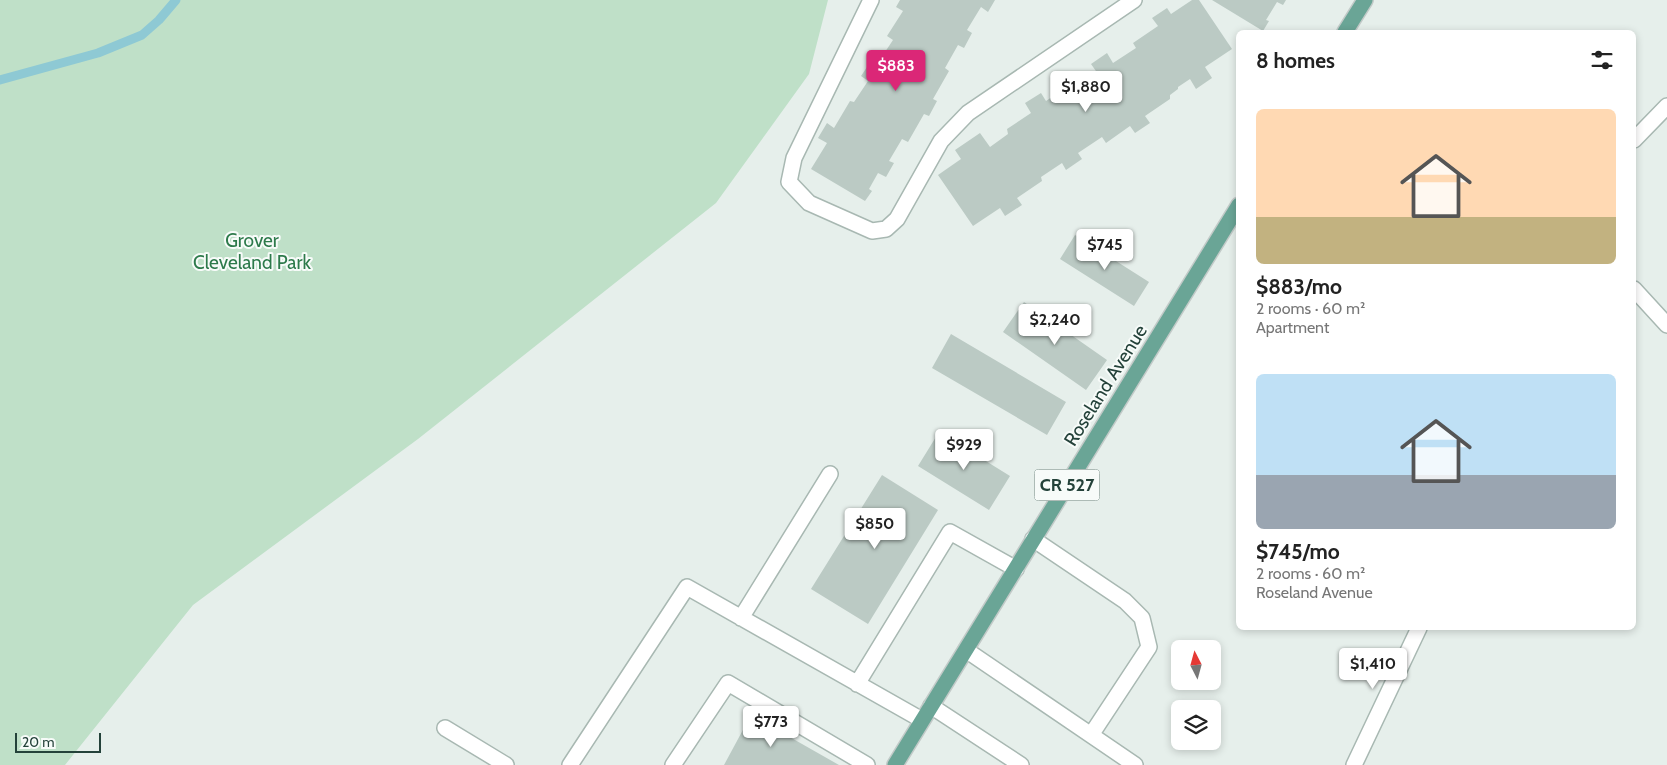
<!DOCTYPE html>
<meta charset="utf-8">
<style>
body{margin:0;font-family:Cabin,sans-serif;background:#f6f6f6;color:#222;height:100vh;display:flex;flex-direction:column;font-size:19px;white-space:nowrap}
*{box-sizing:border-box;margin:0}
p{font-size:16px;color:#767676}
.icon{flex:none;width:28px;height:28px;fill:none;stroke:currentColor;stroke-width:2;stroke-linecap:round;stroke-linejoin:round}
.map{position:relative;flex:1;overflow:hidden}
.details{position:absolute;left:1236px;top:30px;width:400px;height:600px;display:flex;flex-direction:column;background:#fff;border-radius:8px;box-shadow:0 2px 8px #0003}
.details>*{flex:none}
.needle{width:32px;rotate:354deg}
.controls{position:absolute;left:1171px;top:640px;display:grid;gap:10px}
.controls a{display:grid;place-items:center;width:50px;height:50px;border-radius:8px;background:#fff;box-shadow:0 2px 8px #0003;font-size:25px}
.scale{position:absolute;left:15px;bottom:12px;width:86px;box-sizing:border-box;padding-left:5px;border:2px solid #24423a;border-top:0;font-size:14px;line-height:18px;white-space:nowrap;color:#24423a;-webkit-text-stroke:4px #f7fbf9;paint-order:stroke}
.price{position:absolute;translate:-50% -42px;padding:0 11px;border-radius:5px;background:#fff;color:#222;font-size:16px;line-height:32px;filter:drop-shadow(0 1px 2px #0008)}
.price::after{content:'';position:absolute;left:50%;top:30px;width:15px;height:11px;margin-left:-8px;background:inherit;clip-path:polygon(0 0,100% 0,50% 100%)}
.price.selected{background:#db2777;color:#fff}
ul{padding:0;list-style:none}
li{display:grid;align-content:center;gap:10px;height:265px;padding:0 20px}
li span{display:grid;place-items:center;height:155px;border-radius:8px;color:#555}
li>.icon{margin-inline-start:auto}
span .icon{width:90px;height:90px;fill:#fffc;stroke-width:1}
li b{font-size:21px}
h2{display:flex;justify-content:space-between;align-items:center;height:60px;padding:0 20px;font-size:21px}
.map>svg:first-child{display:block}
.green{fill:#bfe0c8}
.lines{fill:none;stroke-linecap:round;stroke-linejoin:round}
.stream{stroke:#8ec9d4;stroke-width:9}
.building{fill:#bbcac4}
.minor-casing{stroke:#a8b8b2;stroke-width:18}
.major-casing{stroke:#c2cac8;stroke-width:18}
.minor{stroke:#fff;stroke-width:15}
.major{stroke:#6aa596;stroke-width:15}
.labels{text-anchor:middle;stroke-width:4;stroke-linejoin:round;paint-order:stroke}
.shield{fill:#f7fbf9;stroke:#637a73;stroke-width:1}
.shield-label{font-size:18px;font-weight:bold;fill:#24423a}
.park-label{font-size:19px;fill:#2d7a4b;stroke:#f7fbf9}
.street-label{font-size:19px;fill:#24423a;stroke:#f7fbf9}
</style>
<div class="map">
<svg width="1667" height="765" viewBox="0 0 1667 765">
<rect width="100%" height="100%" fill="#e6efeb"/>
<path class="green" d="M 0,0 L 828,0 L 809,74 L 716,203 L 418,439 L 193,605 L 65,765 L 0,765 Z"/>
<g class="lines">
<path class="stream" d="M 0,80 L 98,53 L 142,35 L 159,20 L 176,0"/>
</g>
<path class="building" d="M 900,0 L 995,0 L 988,12 L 981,7 L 967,30 L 972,33 L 964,48 L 958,45 L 945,68 L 949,71 L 933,99 L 937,101 L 929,116 L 924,114 L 908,142 L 902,139 L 889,161 L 894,163 L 886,177 L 878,173 L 869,189 L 872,191 L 865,201 L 811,169 L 827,143 L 818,138 L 827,123 L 834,128 L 850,101 L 854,102 L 868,81 L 861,76 L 871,61 L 877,64 L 893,40 L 887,36 L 903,11 L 896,7 Z
M 1192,0 L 1199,0 L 1232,49 L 1205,67 L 1212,78 L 1196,89 L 1190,79 L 1178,87 L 1178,89 L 1170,95 L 1170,99 L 1145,116 L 1150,123 L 1135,133 L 1130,126 L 1106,143 L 1102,137 L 1078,153 L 1082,159 L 1066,170 L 1062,163 L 1041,177 L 1042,181 L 1017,198 L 1022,205 L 1005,216 L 1000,208 L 973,226 L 938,175 L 961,159 L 955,150 L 980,133 L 990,147 L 1008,134 L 1007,129 L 1031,113 L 1025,103 L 1041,93 L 1046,101 L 1071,84 L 1075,90 L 1098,74 L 1091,64 L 1107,53 L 1113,63 L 1136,48 L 1133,43 L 1158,26 L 1152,18 L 1167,8 L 1171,14 Z
M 1212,0 L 1286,0 L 1283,5 L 1277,2 L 1266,20 L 1269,21 L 1263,31 Z
M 1075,235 L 1149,282 L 1134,306 L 1060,259 Z
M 1024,302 L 1107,360 L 1086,390 L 1003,332 Z
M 951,334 L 1066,402 L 1047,435 L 932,368 Z
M 939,432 L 1010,476 L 989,510 L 918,466 Z
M 882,475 L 938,510 L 868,624 L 811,589 Z
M 751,715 L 839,765 L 724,765 Z"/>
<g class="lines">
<defs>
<path id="minor" d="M 871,0 L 794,158 L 789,182 L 809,203 L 872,231 L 886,229 L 897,219 L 941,141 L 968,113 L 1134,0
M 1634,140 L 1667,106
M 1634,289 L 1667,325
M 741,618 L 830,474
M 966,650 L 1091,735 L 1149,647 L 1142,618 L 1125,601 L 1033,539
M 857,684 L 950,532 L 1016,569
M 931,706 L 1021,765
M 445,728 L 506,765
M 1091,735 L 1135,765
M 570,765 L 687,587 L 922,720
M 673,765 L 728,683 L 867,765
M 1354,765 L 1419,628"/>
<path id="major" d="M 1345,32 L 1365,0
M 895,765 L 1239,205"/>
</defs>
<use href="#minor" class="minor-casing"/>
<use href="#major" class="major-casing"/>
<use href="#minor" class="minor"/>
<use href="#major" class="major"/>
</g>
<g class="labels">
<rect class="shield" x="1034.5" y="469.5" width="65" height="31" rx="4"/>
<g class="shield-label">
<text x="1067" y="491">CR 527</text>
</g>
<g class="park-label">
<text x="252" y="247">Grover<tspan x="252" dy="22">Cleveland Park</tspan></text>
</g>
<g class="street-label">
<text transform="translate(1105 385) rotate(-58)" y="7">Roseland Avenue</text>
</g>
</g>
</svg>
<div class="controls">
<a><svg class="needle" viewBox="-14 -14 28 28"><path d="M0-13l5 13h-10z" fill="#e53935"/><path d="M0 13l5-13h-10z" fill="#767676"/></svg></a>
<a><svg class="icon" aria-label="layers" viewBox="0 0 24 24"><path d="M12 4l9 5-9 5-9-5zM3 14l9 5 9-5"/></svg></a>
</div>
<div class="scale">20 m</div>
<b class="price selected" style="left:896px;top:92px">$883</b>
<b class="price" style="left:1086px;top:113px">$1,880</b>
<b class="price" style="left:1105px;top:271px">$745</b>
<b class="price" style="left:1055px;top:346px">$2,240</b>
<b class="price" style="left:964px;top:471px">$929</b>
<b class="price" style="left:875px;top:550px">$850</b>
<b class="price" style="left:1373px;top:690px">$1,410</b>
<b class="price" style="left:771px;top:748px">$773</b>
<section class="details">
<h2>8 homes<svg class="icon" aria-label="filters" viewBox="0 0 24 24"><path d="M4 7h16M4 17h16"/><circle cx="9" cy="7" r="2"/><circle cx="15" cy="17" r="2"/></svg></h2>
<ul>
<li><span style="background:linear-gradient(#ffd9b3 70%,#c2b280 0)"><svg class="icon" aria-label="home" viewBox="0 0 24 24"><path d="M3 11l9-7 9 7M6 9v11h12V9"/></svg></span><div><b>$883/mo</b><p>2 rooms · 60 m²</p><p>Apartment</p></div></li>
<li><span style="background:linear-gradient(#bfe0f5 65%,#9aa5b1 0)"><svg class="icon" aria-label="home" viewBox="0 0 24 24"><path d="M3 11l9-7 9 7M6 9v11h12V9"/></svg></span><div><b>$745/mo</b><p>2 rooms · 60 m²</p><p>Roseland Avenue</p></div></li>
</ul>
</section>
</div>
